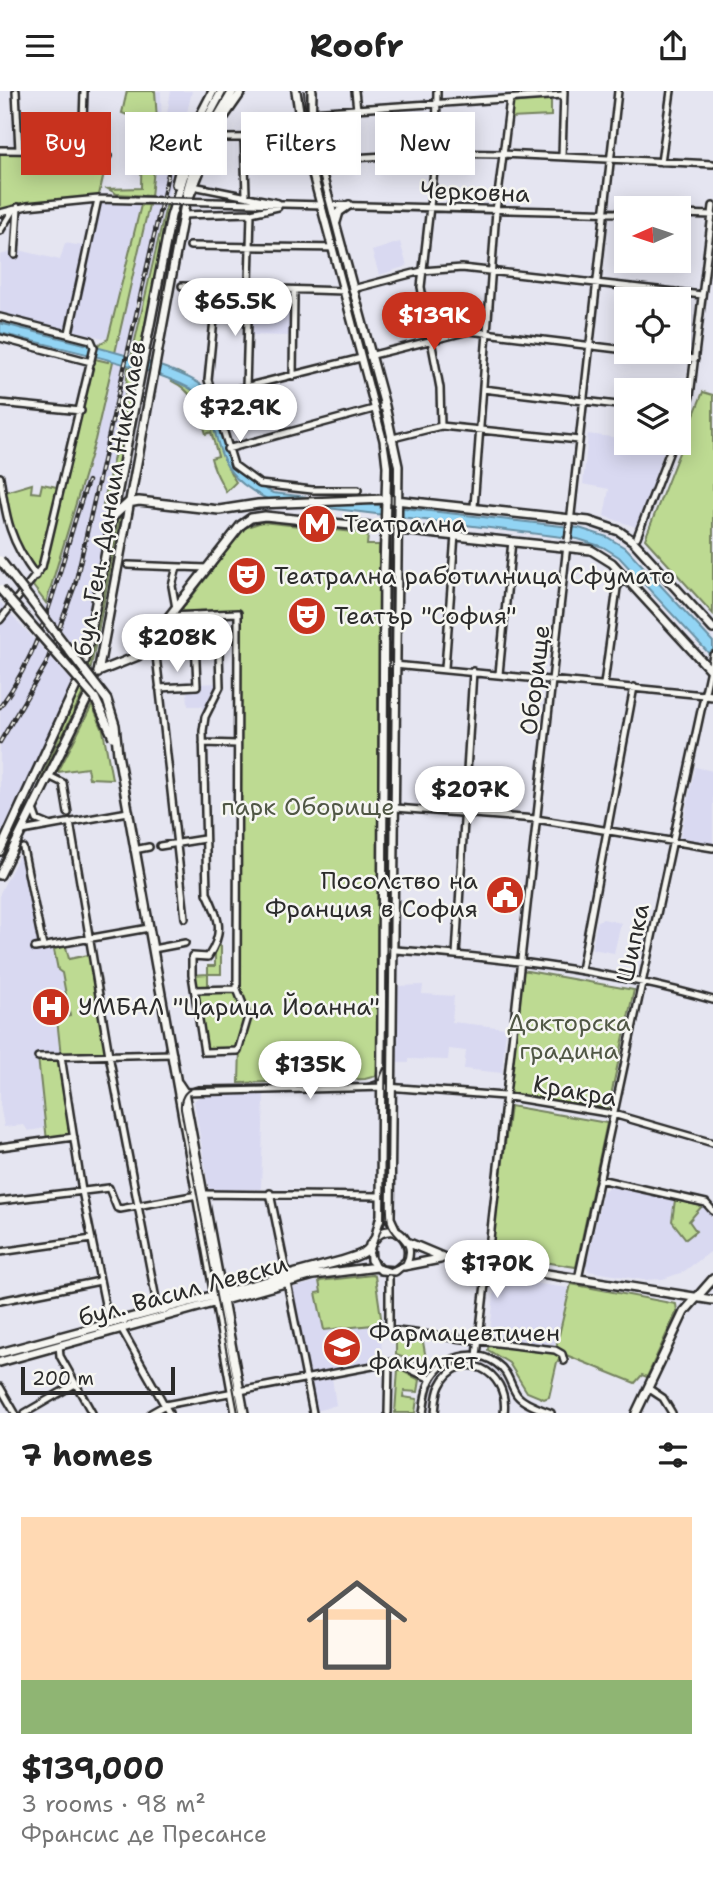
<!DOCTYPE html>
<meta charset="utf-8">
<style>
body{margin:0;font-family:"Shantell Sans",sans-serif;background:#f6f6f6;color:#222;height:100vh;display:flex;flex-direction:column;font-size:26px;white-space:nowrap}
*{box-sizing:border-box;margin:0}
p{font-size:23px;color:#767676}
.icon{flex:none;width:38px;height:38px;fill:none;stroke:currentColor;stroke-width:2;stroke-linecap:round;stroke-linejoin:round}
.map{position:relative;height:1322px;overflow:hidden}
.panel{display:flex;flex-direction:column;background:#fff;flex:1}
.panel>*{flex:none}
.banner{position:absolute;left:21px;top:21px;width:672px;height:63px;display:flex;gap:14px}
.needle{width:46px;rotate:267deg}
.buttons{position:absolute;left:614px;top:105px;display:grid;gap:14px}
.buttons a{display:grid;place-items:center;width:77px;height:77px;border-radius:0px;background:#fff;box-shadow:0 4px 18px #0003;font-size:35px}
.scale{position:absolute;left:21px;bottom:18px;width:154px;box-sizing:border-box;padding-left:7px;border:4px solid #2b2b2b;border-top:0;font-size:19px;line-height:24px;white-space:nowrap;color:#2b2b2b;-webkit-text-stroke:5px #f6f6f2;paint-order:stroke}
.price{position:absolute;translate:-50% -60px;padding:0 16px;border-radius:24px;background:#fff;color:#222;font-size:23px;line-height:46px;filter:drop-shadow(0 2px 4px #0008)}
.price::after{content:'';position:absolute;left:50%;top:42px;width:21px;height:16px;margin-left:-10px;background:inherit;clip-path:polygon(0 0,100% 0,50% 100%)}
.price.selected{background:#c8321e;color:#fff}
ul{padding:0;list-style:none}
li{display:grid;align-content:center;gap:14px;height:371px;padding:0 21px}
li span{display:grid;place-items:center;height:217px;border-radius:0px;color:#555}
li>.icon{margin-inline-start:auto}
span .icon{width:126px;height:126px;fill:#fffc;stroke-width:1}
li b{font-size:30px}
h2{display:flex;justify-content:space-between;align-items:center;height:84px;padding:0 21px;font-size:30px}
.chip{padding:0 24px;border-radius:0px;background:#fff;box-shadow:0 4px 18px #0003;font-size:24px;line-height:63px}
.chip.selected{background:#c8321e;color:#fff}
header{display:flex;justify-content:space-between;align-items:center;height:91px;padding:0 21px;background:#fff;font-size:32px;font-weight:700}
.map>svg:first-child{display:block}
.built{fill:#d9d9f1}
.green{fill:#bdda92;stroke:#74825e;stroke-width:2}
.water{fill:#92d4f4;stroke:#6990a4;stroke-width:2}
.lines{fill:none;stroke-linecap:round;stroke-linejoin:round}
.minor-casing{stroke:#2b2b2b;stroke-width:10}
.major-casing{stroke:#2b2b2b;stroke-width:12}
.minor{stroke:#f6f6f2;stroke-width:5}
.major{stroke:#f6f6f2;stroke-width:7}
.tram{stroke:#2b2b2b;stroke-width:2}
.rail-casing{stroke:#2b2b2b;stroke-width:4.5}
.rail{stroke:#f6f6f2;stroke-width:2;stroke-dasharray:5;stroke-linecap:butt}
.minor-bridge-casing{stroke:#2b2b2b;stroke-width:10;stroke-linecap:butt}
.major-bridge-casing{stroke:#2b2b2b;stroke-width:12;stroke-linecap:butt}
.minor-bridge{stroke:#f6f6f2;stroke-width:5}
.major-bridge{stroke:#f6f6f2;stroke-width:7}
.labels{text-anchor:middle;stroke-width:5;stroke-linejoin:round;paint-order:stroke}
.street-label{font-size:24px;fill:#2b2b2b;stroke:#f6f6f2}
.poi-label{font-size:24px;fill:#2b2b2b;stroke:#f6f6f2;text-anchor:start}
.park-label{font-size:24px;fill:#505745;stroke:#f6f6f2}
</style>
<header><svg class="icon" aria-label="menu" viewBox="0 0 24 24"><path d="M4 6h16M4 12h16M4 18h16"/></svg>Roofr<svg class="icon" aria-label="share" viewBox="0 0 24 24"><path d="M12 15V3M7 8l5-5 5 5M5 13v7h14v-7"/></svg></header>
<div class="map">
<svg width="713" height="1322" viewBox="0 0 713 1322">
<rect width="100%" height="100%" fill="#e5e5f1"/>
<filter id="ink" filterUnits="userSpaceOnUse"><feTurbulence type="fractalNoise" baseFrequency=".0143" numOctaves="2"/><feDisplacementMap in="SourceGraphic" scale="14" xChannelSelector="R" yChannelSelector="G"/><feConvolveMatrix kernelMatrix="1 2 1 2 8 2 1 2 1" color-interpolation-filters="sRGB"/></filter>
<g filter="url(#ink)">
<path class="built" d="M 155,0 L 161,0 L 162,51 L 171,0 L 192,0 L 125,291 L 123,326 L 103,414 L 111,416 L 81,554 L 71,551 L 44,517 L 95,349 L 151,105 L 158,43 Z
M 92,113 L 141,114 L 108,248 L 0,222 L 0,164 L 19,159 L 60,169 L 65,152 L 83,155 Z
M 400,151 L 407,175 L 379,184 L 372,160 Z
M 251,200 L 293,201 L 291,245 L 250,244 Z
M 588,343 L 626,348 L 626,352 L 667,352 L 636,436 L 604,425 L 609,398 L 583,393 Z
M 0,511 L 73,591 L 0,748 Z
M 218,592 L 207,618 L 203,618 L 202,615 L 188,615 L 187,598 L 198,597 L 198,593 Z
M 695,676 L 713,680 L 713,753 L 680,747 Z
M 23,757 L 43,856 L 65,852 L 69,868 L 93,863 L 109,964 L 38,966 L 46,1037 L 28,1040 L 24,1034 L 4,1036 L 0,1013 L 0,802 Z
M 603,828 L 621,832 L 614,862 L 592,858 L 597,830 Z
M 423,894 L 422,903 L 454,905 L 452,931 L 506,937 L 502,982 L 464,978 L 466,960 L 449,958 L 448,969 L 409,968 L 409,972 L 398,972 L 398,895 Z
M 264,1003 L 261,1098 L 209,1098 L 194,1010 L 201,1004 Z
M 611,1095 L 702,1115 L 713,1127 L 713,1159 L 683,1181 L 663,1188 L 643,1189 L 589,1180 L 586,1175 L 603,1100 Z
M 372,1184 L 375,1185 L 382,1228 L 381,1270 L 309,1284 L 292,1197 L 319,1190 Z
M 496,1187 L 569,1197 L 556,1257 L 489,1248 Z
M 332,1286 L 336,1314 L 317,1320 L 312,1290 Z"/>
<path class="green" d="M 127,0 L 155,0 L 158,43 L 151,105 L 117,103 L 108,98 L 141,97 L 142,30 L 122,22 Z
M 551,7 L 551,25 L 510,27 L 512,12 Z
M 0,59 L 82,60 L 108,65 L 98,108 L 27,115 L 0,122 Z
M 141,114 L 149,114 L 95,349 L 46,512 L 33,495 L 44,476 L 95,268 L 108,271 L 111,262 L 97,258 L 99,253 L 108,248 Z
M 166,115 L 169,115 L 138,269 L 131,267 Z
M 128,276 L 137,279 L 111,416 L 103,414 L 123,326 Z
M 177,281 C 218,297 213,358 236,391 L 226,401 C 223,394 214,381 211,367 L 218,365 L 211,341 L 206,343 C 199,319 195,301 172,290 Z
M 703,301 L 713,304 L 713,523 L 645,448 Z
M 32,393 L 31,401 L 40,402 L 42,393 L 62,397 L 42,476 L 36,485 L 13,450 L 2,402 Z
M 121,423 L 88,591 L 38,696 L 82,590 L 117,426 Z
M 262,431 L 363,442 L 368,444 L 367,454 L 379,454 L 377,979 L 376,985 L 365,988 L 239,992 L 240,956 L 250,929 L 239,900 L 239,520 L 183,522 L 181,520 L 244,437 Z
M 92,614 L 103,639 L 112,688 L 89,687 L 87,677 L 58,681 Z
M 65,852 L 69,868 L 93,863 L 109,964 L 62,966 L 74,1046 L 47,1050 L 38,966 L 61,965 L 57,928 L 70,925 L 62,882 L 58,879 L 53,854 Z
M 215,855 L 221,855 L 221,883 L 208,883 L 208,898 L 237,898 L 248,926 L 238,955 L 234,957 L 204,957 L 192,884 L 208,883 L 208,875 L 215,875 Z
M 522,879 L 634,899 L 608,1018 L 508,1002 Z
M 510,1015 L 607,1032 L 576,1176 L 491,1163 Z
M 675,1109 L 702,1115 L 689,1130 L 696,1140 L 686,1148 L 672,1130 Z
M 372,1184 L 375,1185 L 382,1233 L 324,1239 L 316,1202 L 321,1201 L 319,1190 Z
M 571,1193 L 676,1213 L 677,1220 L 647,1286 L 642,1284 L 635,1292 L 566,1264 L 557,1271 L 549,1306 L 544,1308 L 527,1301 L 509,1272 L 488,1259 L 489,1248 L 556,1257 Z
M 396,1243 L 422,1245 L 426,1268 L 416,1271 L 396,1264 Z
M 398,1278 L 420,1289 L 418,1301 L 404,1300 L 403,1306 L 417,1308 L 415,1322 L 395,1322 Z"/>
<path class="water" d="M 0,232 C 39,243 194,274 211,303 C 215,309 216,317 218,324 C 234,368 228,380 273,402 L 579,437 L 607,446 L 627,458 L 713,551 L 713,567 L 619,466 L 603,456 L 578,448 L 271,410 C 230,390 223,376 213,333 C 210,325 210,315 204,308 C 180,280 41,253 0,242 Z"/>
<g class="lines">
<defs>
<path id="minor" d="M 16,0 L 19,59
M 355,0 L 357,18
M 437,0 L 436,62 L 421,196 L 440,297 L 441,335
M 311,21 L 564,4
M 227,47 L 303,46
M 244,47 L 246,103
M 0,59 L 82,60 L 108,65
M 82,60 L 84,0
M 562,65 L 564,0
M 318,69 L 436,62 L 502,63 L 713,73
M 661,71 L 671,0
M 193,95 L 278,112
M 213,111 L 626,122
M 0,122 L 27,115 L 98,108 L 135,109
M 679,123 L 713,124
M 183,124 L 251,122 L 278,116
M 0,140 L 13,119
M 190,155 L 343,157
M 15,164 L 18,116
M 182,195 L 345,200 L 422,180 L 462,177 L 702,204
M 217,198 L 208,289 L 234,374 L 260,393 L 312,399 L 358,399
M 0,226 L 91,249 L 94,256 L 42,476 L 0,529
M 69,242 L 98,108
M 0,247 L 91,271
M 639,261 L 695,268
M 293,285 L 294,200
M 246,297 L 251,122
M 483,298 L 626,315
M 213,304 L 469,240 L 626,259
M 0,312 L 81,320
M 679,337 L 690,305 L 713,115
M 389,348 L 441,335 L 579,349
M 227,358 L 385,315
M 0,386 C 6,428 10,450 36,485
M 474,416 L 496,120 L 510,8
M 570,432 L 618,0
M 637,446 L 673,352
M 128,474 L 207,477
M 176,517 L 172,495 L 177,476
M 170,525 L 238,522 L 237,898 L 248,926 L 238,960 L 204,961 L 192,884 L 192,865 L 208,866 C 225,841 219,827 207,802 L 203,640 L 205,626 L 220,596 L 218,523
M 154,546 L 185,827
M 384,573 L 704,604
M 445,577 L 455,444
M 499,583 L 512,450
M 604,593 L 617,497 L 621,491 L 628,491
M 159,597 L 197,595 L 194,524
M 203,652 L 237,653
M 49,685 L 63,692 L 68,722
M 383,716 L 536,728 L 713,757
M 33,718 L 37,729 L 49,734
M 70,731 L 109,964 L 156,1208
M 22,740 L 128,721
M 160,755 L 204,748
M 23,757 L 43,856
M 134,759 L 149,756
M 35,857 L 149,837
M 153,858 L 185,852
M 383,858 C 494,866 605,878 713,909
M 456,864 L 473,580
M 581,879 L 634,596
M 195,899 L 237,898
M 61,965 L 82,1100 L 109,1233
M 38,966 L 173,963
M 183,1001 L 387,996 L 504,1005 L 613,1023 L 713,1052
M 0,1056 L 74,1046
M 599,1088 L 706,1112 L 713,1120
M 270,1102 L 287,1185
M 0,1110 L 109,1097 L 117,1117 L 120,1118 L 203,1103 L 381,1105
M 0,1161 L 92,1148
M 389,1187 L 389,1239 L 555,1259 L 562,1263 L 564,1270
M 578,1188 L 713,564
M 287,1191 L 313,1322
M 0,1210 L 100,1190
M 121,1237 L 169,1322
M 59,1254 L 60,1265 L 92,1322
M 477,1265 L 567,454
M 0,1296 L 15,1322
M 648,1297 L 663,1307 L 672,1322
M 25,1322 L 75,1293
M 151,1322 L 165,1314 L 394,1271 L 431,1288
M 388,1322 L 389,1272
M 423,1322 C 425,1311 425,1300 430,1290 C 442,1265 474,1257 496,1272 C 509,1281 509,1292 517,1304 C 524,1313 541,1318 551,1322
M 435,1322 C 436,1313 436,1303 440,1295 C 459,1255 510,1279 504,1322"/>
<path id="major" d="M 296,0 L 303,46 L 384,349 L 387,375 L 384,479 L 381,1124 L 376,1145
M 312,0 L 311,35 L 315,58 L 385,315 L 398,375 L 390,1127 L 397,1142
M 176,93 L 187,50 L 213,0
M 190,104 L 219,33 L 242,0
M 336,131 L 339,121 L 349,114
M 114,425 L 128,412 L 139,410 L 219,419 L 258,413 L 386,408 L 589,430 L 619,440 L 633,450 L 713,538
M 85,569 L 171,125 L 194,52 L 222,0
M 98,581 L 138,565 L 241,434 L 251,427 L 265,425 L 591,459 L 612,472 L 713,582
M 98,582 L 188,97 L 200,56 L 233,0
M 80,584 L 81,582
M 91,598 L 92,596
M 704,604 L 713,605
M 118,663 L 236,1322
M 0,760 L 76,595
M 0,784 L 87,608
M 178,992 L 184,1001 L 244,1322
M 407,1151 L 445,1167 L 713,1209
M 404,1175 L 440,1168
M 0,1262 L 341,1170 C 349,1167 361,1165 367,1159 C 373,1154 373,1146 381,1142 C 400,1133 413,1153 407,1170 L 395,1180 L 381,1179 L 371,1169 L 370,1154
M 0,1271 L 314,1184 L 377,1176
M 636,1322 L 684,1221 L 713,1188"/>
</defs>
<use href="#minor" class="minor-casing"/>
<use href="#major" class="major-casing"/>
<use href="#minor" class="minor"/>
<use href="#major" class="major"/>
<path class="tram" d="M 304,0 L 307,44 L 387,349 L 391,375 L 384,1129 L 373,1162 L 378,1173 L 390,1177 L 403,1171 C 414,1150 392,1149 388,1131 C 386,1120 387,1107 387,1096 L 394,375 L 309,44 L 307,0
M 238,1322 L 181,1018 C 180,1006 186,998 198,995 L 367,993 L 379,989 L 384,977"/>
<defs>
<path id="rail" d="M 0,616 C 50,548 60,467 88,390
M 0,651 L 46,573 L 75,494 L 168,83"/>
</defs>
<use href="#rail" class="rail-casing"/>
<use href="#rail" class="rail"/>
<defs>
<path id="minor-bridge" d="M 135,109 L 213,111
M 568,449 L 570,434"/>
<path id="major-bridge" d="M 0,469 L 107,609 L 115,634 L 118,663
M 0,498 L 95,607 L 113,646"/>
</defs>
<use href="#minor-bridge" class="minor-bridge-casing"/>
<use href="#major-bridge" class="major-bridge-casing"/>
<use href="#minor-bridge" class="minor-bridge"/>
<use href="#major-bridge" class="major-bridge"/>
</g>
</g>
<defs>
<symbol id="metro-disc" viewBox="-11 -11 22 22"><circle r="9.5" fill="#c8321e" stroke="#f6f6f2"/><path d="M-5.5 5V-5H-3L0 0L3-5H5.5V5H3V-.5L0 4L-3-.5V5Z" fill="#fff"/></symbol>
<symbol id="theatre-disc" viewBox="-11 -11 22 22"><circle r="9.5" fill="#c8321e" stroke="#f6f6f2"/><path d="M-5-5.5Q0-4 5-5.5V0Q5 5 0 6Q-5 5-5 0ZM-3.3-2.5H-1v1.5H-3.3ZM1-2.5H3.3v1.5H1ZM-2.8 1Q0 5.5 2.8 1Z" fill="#fff"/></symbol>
<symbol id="civic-disc" viewBox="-11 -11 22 22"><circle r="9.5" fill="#c8321e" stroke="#f6f6f2"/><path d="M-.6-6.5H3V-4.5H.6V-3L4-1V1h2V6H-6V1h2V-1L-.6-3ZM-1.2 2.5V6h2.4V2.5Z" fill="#fff"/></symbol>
<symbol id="hospital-disc" viewBox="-11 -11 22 22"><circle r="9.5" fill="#c8321e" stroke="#f6f6f2"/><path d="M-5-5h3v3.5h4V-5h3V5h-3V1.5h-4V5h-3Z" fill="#fff"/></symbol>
<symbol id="university-disc" viewBox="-11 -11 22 22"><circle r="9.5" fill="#c8321e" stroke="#f6f6f2"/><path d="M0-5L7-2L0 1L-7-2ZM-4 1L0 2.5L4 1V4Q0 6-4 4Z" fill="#fff"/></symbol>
</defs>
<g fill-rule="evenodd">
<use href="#metro-disc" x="295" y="411" width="44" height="44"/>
<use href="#theatre-disc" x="225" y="463" width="44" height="44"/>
<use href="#theatre-disc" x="285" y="503" width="44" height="44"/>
<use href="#civic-disc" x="483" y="782" width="44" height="44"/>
<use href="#hospital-disc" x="29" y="894" width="44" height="44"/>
<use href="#university-disc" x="320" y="1234" width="44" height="44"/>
</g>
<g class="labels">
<g class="street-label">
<text transform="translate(475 101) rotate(2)" y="8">Черковна</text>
<text transform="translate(110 408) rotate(-80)" y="8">бул. Ген. Данаил Николаев</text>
<text transform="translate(535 589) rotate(-83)" y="8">Оборище</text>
<text transform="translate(633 852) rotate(-78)" y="8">Шипка</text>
<text transform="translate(575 1000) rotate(10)" y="8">Кракра</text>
<text transform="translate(183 1200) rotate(-15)" y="8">бул. Васил Левски</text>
</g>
<g class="poi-label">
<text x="344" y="441">Театрална</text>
<text x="274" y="493">Театрална работилница Сфумато</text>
<text x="334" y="533">Театър "София"</text>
<text x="478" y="798" text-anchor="end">Посолство на<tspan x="478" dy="28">Франция в София</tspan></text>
<text x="78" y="924">УМБАЛ "Царица Йоанна"</text>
<text x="369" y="1250">Фармацевтичен<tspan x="369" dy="28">факултет</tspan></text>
</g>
<g class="park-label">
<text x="308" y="724">парк Оборище</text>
<text x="569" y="940">Докторска<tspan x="569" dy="28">градина</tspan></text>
</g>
</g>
</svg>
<div class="buttons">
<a><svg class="needle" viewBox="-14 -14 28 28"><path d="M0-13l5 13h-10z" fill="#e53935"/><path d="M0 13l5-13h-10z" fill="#767676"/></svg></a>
<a><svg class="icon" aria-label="locate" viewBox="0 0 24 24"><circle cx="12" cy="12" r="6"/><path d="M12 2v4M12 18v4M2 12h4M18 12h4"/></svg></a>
<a><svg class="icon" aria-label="layers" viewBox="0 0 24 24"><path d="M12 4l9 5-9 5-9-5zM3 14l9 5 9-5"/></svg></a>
</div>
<div class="scale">200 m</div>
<b class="price" style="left:235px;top:247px">$65.5K</b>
<b class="price selected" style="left:434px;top:261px">$139K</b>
<b class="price" style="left:240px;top:353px">$72.9K</b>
<b class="price" style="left:177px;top:583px">$208K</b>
<b class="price" style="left:470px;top:735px">$207K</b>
<b class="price" style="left:310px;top:1010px">$135K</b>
<b class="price" style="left:497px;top:1209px">$170K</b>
<div class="banner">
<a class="chip selected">Buy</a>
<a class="chip">Rent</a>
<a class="chip">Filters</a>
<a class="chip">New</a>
</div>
</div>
<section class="panel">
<h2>7 homes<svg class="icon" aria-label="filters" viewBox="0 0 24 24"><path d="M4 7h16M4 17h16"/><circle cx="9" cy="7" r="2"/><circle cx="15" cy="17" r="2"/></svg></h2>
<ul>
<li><span style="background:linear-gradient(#ffd9b3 75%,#8fb573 0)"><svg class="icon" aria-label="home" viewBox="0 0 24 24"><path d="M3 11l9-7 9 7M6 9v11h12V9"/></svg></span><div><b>$139,000</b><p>3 rooms · 98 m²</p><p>Франсис де Пресансе</p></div></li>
</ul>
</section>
